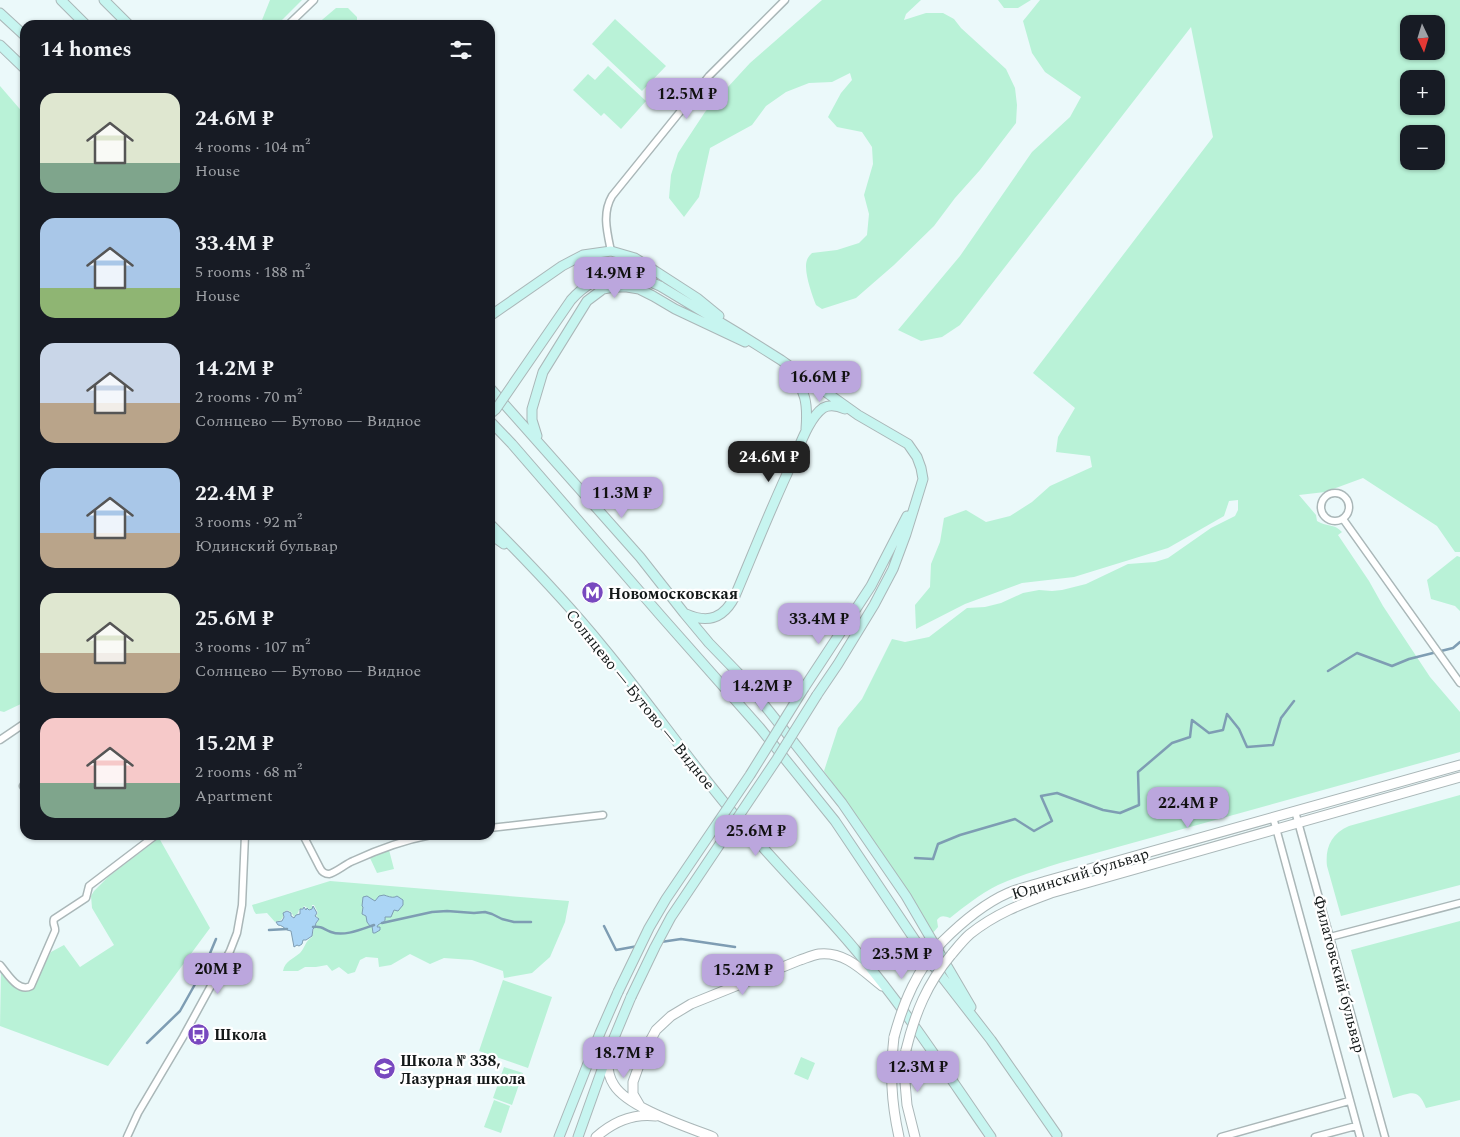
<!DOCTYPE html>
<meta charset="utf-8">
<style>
body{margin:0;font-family:Spectral,serif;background:#242831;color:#f1f3f6;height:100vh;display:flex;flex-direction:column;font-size:19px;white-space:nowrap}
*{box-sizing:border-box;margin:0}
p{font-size:16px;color:#9ea1a6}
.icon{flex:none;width:28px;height:28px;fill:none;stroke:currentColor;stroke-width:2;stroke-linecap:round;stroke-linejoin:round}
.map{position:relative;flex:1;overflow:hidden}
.details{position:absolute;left:20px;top:20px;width:475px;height:820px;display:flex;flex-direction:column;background:#171b24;border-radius:15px;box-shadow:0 1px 4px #0004}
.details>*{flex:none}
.needle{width:32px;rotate:176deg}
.buttons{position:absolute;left:1400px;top:15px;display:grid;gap:10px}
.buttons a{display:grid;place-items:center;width:45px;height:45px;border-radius:10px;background:#171b24;box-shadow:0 1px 4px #0004;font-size:25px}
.price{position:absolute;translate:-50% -42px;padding:0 11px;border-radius:10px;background:#bba6dd;color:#111;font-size:16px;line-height:32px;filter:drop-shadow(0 1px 2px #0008)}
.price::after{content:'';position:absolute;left:50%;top:30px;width:15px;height:11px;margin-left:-8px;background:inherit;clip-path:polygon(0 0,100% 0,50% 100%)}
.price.active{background:#222;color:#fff}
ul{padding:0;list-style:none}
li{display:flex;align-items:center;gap:15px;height:125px;padding:0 20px}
li span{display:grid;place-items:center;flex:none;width:140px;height:100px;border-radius:15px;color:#555}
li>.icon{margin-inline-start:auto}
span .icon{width:60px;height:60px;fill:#fffc;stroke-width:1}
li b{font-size:21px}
h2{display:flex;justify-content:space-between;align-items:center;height:60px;padding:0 20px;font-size:21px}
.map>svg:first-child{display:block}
.green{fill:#b9f2d7;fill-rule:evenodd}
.water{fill:#abd5f5;stroke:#7e9db3}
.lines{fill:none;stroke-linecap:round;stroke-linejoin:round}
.stream{stroke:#7e9db3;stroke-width:2.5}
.minor-casing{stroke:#aab7b8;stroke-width:9}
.tertiary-casing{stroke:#aab7b8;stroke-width:11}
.secondary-casing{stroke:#aab7b8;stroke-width:11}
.minor{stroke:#fff;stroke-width:6}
.tertiary{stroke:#fff;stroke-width:9}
.secondary{stroke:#c7f5f0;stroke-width:9}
.tertiary-bridge-casing{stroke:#aab7b8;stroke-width:11;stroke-linecap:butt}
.secondary-bridge-casing{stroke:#aab7b8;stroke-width:11;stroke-linecap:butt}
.tertiary-bridge{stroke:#fff;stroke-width:9}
.secondary-bridge{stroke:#c7f5f0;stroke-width:9}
.labels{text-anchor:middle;stroke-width:4.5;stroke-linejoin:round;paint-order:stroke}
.poi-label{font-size:16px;font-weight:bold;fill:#141919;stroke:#fff;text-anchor:start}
.street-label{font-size:16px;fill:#141919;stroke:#fff}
</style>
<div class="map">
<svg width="1460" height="1137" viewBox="0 0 1460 1137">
<rect width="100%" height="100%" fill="#ebf9fa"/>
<path class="green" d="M 270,0 L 302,0 L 277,25 L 260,25 Z
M 822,0 L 921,0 L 906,14 L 904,20 L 926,13 L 943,13 L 954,19 L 961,28 L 1006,69 L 1015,88 L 1017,105 L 1016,123 L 980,170 L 955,198 L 934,226 L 894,265 L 856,298 L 822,309 L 816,305 C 812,295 803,270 807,260 C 808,257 810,255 812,253 L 837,250 L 859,243 L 867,235 L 869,214 L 864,195 L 873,164 L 872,147 L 862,132 L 837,127 L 828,117 L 841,93 L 852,80 L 850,73 L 832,82 L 809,83 L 786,92 L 766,106 L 752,125 L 710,148 L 699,197 L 684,217 L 669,198 L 671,175 L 678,153 L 705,112 L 750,63 Z
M 998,0 L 1031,0 L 1018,8 L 1004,8 Z
M 1040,0 L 1460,0 L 1460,552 L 1455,552 L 1437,526 L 1363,478 L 1325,492 L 1299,495 L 1316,515 L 1317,521 C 1326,527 1334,523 1342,532 L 1338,535 L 1369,581 L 1383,606 L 1430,677 L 1460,712 L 1460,752 L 1060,863 C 1039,870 1018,876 998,885 C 980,894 965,906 950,918 C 944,916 941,915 937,920 L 938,927 L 932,934 L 876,846 L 824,771 L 838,728 L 862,699 L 892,639 L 905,642 L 929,637 L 967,608 L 985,607 L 1001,603 L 1023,593 L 1039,590 L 1052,591 L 1062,590 L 1086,584 L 1128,564 L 1155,562 L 1168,558 L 1211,528 L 1235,516 L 1238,510 L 1238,500 L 1229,501 L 1224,516 L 1168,548 L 1074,577 L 1022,583 L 965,604 L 916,629 L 915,605 L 930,587 L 931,564 L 940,542 L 944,518 L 966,510 L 986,522 L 1010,516 L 1032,502 L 1050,486 L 1092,467 L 1090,456 L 1056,452 L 1058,437 L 1075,408 L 1033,373 L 1213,137 L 1191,27 L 960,325 L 942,337 L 921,341 L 898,330 L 960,256 L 1032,152 L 1070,117 L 1081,97 L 1045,72 L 1032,53 L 1023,21 ZM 1409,24 L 1436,24 L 1436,51 L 1409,51 ZM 1409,79 L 1436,79 L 1436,106 L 1409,106 ZM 1409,134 L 1436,134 L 1436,161 L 1409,161 Z
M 336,8 L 348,8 L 357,17 L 357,25 L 316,25 Z
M 615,19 L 666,66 L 642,91 L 592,44 Z
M 608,66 L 646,101 L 621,129 L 604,113 L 601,116 L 573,90 L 588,74 L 595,80 Z
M 0,86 L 25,115 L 25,702 L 4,712 L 0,711 Z
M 1457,556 L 1460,557 L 1460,611 L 1455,606 L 1431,599 L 1427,580 Z
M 1460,795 L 1460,885 L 1341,916 L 1327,866 C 1325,848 1331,834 1349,826 Z
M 159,838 L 210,928 L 108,1066 L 0,1026 L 1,973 C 10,982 18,994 32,988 L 51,952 L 64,945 L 80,967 L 114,945 L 92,908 L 91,896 L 94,891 L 108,877 Z
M 389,850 L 394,869 L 377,873 L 370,858 Z
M 330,881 L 569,901 L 565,922 L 550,957 L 532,973 L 504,978 L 503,971 L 472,960 L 444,958 L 430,964 L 410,954 L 391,965 L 379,967 L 378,958 L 366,957 L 360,960 L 355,972 L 348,974 L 339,967 L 332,971 L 327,965 L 316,967 L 305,967 L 298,971 L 283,971 C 285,961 293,959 300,953 C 305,948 305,941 312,937 L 314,928 L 319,919 L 316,915 L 318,913 L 314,905 L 312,905 L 312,909 L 309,909 L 304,906 L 303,908 L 299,910 L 298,913 L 294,917 L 291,912 L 287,910 L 283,913 L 283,917 L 281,920 L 275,922 L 267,913 L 256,914 L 254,911 L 252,905 Z
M 1460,921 L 1460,1100 L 1426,1108 C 1418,1087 1411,1093 1393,1098 L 1351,950 Z
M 503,980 L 552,997 L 528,1068 L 479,1051 Z
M 801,1057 L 815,1063 L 808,1080 L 794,1074 Z
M 504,1067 L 523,1073 L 512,1105 L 493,1098 Z
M 494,1100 L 510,1106 L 501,1133 L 484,1127 Z"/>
<path class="water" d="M 384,895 C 387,896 392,898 395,897 L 397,896 L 403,900 L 403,905 L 398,911 L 394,910 L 391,917 L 385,917 C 386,923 382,922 378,925 L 377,927 L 380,927 L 380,930 L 375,933 L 373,933 L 372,926 L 370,926 L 367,922 L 366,916 L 362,914 L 363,907 L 362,906 L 363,897 L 367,896 L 375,901 L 379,896 Z
M 313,906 L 317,913 L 315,916 L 319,919 L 316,923 L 315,927 L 313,929 L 312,936 L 306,940 L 303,940 L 302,944 L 299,946 L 297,945 L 294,947 L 291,931 L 287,930 C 284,928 282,925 278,925 L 276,922 L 282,921 L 284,917 L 283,913 L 287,911 L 291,913 L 291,916 L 294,918 L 296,915 L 300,914 L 300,909 L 303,909 L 304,907 L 306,910 L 307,908 L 309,910 L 312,909 Z"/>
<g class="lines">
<path class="stream" d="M 1328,671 L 1357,653 L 1392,666 L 1409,659 L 1453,648 L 1460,642
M 915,858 L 933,859 L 938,844 L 960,835 L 1015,819 L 1034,831 L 1052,821 L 1041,796 L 1057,793 L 1103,810 L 1120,813 L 1139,805 L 1138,772 L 1172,743 L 1190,737 L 1192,720 L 1209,733 L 1223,730 L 1227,714 L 1239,729 L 1247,747 L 1273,745 L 1281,718 L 1294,701
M 382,923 L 432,912 L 447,911 L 474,913 L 485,912 L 492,914 L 502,919 L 514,922 L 531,922
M 604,926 L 616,950 L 638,946
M 313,927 C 323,926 323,929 331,932 C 344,937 362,929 374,925
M 269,930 L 287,929
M 661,942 L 681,939 L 735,947
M 147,1043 L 180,1011 L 203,970 L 216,939"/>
<defs>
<path id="minor" d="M 288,25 L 314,0
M 611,251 C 607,232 602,213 612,196 L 709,76 L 785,0
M1321 507a14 14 0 1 1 28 0a14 14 0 1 1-28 0Z
M 1343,519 L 1460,683
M 0,740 L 25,723
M 25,783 L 23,786 L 25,789
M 1295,811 L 1385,1137
M 1273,817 L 1360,1137
M 490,828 L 603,815
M 303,835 L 320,868 C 322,872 325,874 329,874 C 335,873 347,863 353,861 C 379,849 404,840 431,835
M 1330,937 L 1460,903
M 0,965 C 8,974 18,993 31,986 L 55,931 C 56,927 52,924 54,919 L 86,898 L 89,886 L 156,835
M 127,1137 L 138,1113 L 183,1037 L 230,951 L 237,933 L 242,905 L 245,835
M 1221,1137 L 1349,1101
M 1315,1137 L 1356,1126"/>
<path id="tertiary" d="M 942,942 C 962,922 983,904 1008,893 C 1020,888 1033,885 1046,881 L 1460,765
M 951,955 C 957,948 963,940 970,934 C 995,914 1021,904 1051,893 L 1460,777
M 894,1037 C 890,1073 891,1101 899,1137
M 906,1050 L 904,1071 L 907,1105 L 915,1137
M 608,1055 C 607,1066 608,1076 614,1085 C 628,1108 688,1127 713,1137
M 640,1106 L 633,1094 L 633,1082 L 643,1054 L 656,1030 L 671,1016 L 691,1004 L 800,960 C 806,958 813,955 819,954 C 845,951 863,971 882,986
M 596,1137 C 613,1122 633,1113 656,1116"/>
<path id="secondary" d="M 61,0 L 86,25
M 104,0 L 129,25
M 0,13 L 25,36
M 0,45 L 25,69
M 660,286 L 738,333 L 781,360 L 858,415 L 908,444 L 917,457 L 921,468 L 923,479 L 906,534 L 893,569 L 874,605 L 838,664 L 817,695
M 490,316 L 562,266 L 583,255 L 611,251 L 635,258 L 697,298 L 719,316
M 789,370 C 806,391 808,403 806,429
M 490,388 L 640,557 L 684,613 L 709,643 L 742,677 L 842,803 L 906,896 L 971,1007
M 490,421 L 512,444 L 661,616 L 760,728 L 835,821 L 925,955 L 991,1040 L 1057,1135
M 537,436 L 532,420 L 532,409 L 543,372 L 587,301 L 603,289 L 614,287 L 627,287 L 639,289 L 653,296 L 675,309 L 745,342
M 490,524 C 529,563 568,604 603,647 C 646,699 685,755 728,807 C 769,858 817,903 858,953 C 907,1011 948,1075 991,1137
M 490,534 L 504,544
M 686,614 C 709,624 724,618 735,596 C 754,551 772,505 793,461 C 800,445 809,418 823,408 C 830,404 838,406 845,409
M 804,688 L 871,586 L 907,516
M 559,1137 L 600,1033 L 618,992
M 578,1137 L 609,1050 L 631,997"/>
</defs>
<use href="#minor" class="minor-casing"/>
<use href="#tertiary" class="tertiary-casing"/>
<use href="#secondary" class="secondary-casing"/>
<use href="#minor" class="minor"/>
<use href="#tertiary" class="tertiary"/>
<use href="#secondary" class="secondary"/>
<defs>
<path id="tertiary-bridge" d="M 894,1037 C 904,1000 917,971 942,942
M 906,1050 C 915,1013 927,984 951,955"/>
<path id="secondary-bridge" d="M 490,414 L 496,409 L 571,300 C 598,270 626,270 660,286
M 618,992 L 649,928 L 666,899 L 750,775 L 804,688
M 631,997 L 655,947 L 671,917 L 777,759 L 817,695"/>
</defs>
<use href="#tertiary-bridge" class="tertiary-bridge-casing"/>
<use href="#secondary-bridge" class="secondary-bridge-casing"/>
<use href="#tertiary-bridge" class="tertiary-bridge"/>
<use href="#secondary-bridge" class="secondary-bridge"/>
</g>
<defs>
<symbol id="metro-disc" viewBox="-11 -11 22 22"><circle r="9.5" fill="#7848bf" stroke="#fff"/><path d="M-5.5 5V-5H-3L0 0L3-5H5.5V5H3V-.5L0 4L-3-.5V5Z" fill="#fff"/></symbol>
<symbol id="bus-disc" viewBox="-11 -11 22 22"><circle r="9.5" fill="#7848bf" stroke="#fff"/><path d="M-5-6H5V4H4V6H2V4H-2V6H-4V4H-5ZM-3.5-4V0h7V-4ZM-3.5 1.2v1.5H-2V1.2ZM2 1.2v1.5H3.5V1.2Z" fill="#fff"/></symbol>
<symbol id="school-disc" viewBox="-11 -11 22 22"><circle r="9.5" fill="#7848bf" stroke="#fff"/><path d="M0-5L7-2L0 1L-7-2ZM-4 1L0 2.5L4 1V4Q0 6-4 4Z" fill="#fff"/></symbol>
</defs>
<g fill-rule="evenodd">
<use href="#metro-disc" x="580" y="580" width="25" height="25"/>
<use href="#bus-disc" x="186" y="1022" width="25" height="25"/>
<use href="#school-disc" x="372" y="1056" width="25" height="25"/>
</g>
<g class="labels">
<g class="poi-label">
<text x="608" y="599">Новомосковская</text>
<text x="214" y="1040">Школа</text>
<text x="400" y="1066">Школа № 338,<tspan x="400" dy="18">Лазурная школа</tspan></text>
</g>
<g class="street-label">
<text transform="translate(641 699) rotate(51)" y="6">Солнцево — Бутово — Видное</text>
<text transform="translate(1080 873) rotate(-17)" y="6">Юдинский бульвар</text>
<text transform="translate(1340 974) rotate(75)" y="6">Филатовский бульвар</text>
</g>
</g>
</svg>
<div class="buttons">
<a><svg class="needle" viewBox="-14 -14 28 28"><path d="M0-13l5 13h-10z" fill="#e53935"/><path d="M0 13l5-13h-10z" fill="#9ea1a6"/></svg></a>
<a>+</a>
<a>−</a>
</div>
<b class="price" style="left:687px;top:120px">12.5M ₽</b>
<b class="price" style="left:615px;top:299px">14.9M ₽</b>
<b class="price" style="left:820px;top:403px">16.6M ₽</b>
<b class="price active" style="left:769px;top:483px">24.6M ₽</b>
<b class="price" style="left:622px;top:519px">11.3M ₽</b>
<b class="price" style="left:819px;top:645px">33.4M ₽</b>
<b class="price" style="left:762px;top:712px">14.2M ₽</b>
<b class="price" style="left:1188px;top:829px">22.4M ₽</b>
<b class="price" style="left:756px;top:857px">25.6M ₽</b>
<b class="price" style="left:902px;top:980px">23.5M ₽</b>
<b class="price" style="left:218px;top:995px">20M ₽</b>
<b class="price" style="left:743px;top:996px">15.2M ₽</b>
<b class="price" style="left:624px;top:1079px">18.7M ₽</b>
<b class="price" style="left:918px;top:1093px">12.3M ₽</b>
<section class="details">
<h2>14 homes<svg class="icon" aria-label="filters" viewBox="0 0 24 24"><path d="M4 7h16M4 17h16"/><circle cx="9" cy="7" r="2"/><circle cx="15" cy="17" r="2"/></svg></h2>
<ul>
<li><span style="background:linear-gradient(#dfe7d0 70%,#7fa58c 0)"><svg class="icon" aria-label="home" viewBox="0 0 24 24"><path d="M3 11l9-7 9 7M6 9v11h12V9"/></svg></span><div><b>24.6M ₽</b><p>4 rooms · 104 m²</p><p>House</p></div></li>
<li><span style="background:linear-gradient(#a9c7e8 70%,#8fb573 0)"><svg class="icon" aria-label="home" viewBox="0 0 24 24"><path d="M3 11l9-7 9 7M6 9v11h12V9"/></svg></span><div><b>33.4M ₽</b><p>5 rooms · 188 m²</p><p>House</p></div></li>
<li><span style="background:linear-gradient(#c9d6e8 60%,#b9a48a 0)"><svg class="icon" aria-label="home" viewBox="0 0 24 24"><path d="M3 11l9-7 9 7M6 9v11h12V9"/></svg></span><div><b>14.2M ₽</b><p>2 rooms · 70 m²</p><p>Солнцево — Бутово — Видное</p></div></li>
<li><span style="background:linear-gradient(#a9c7e8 65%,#b9a48a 0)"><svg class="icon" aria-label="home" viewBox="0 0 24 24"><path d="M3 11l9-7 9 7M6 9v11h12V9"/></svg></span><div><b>22.4M ₽</b><p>3 rooms · 92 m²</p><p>Юдинский бульвар</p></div></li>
<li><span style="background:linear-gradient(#dfe7d0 60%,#b9a48a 0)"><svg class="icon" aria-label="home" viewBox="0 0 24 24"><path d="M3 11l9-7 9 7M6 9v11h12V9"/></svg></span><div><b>25.6M ₽</b><p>3 rooms · 107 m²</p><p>Солнцево — Бутово — Видное</p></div></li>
<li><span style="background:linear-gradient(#f6c9c9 65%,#7fa58c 0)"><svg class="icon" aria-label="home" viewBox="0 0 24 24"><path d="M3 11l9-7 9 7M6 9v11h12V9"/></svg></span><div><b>15.2M ₽</b><p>2 rooms · 68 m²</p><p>Apartment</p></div></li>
</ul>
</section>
</div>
